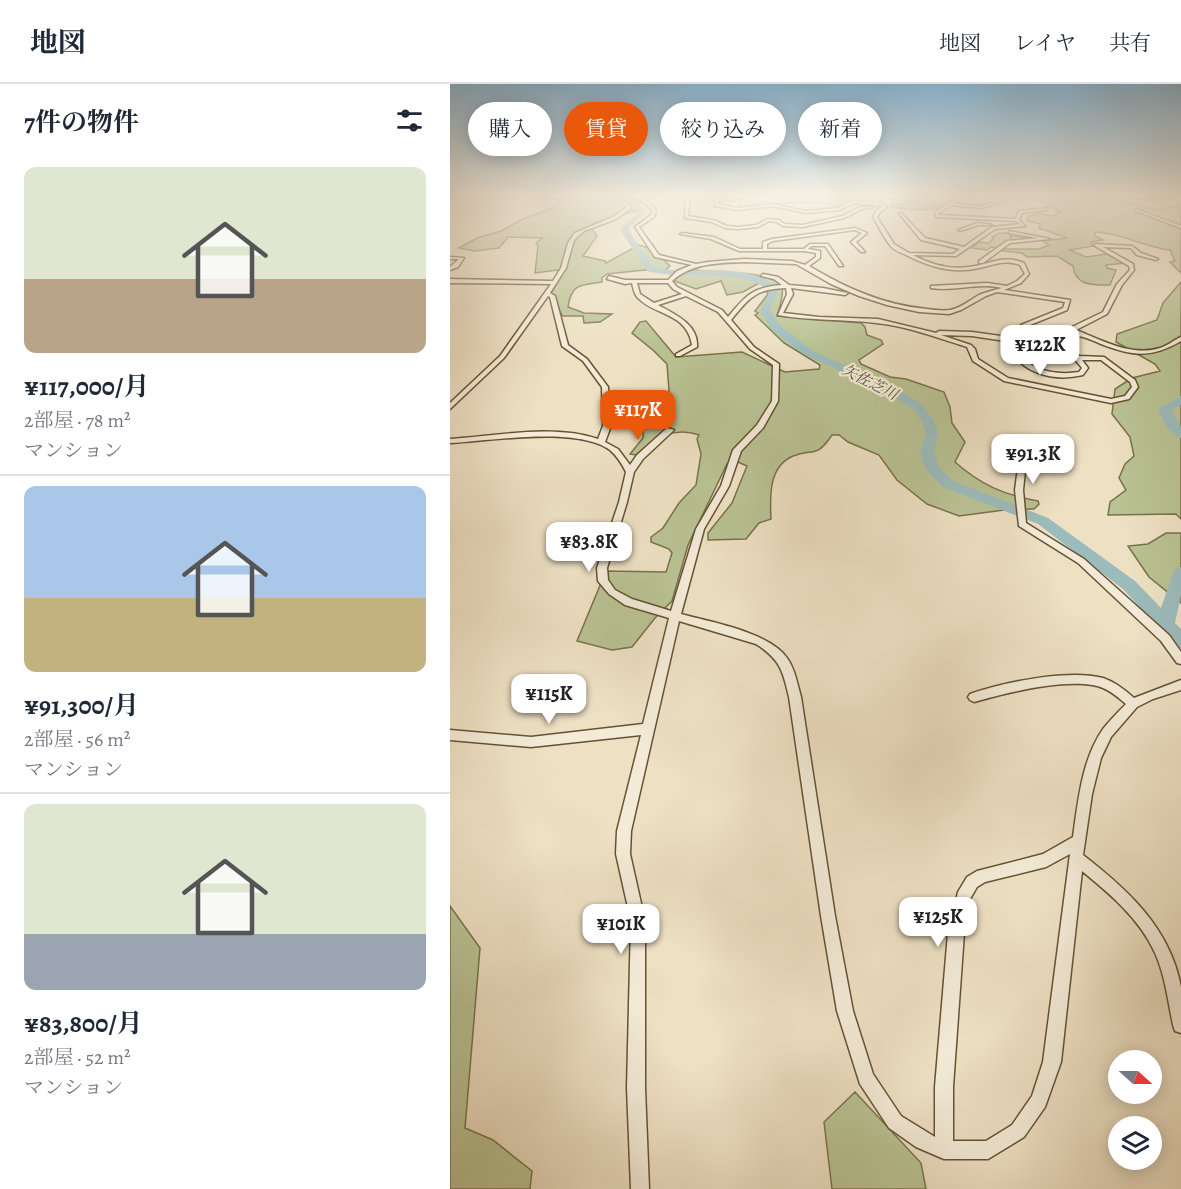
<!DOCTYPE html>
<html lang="ja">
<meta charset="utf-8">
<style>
body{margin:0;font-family:Alegreya,"Noto Serif JP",serif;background:#f2f2f3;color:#1f2937;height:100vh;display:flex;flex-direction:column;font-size:22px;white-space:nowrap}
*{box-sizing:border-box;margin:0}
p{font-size:20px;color:#747a83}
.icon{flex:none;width:33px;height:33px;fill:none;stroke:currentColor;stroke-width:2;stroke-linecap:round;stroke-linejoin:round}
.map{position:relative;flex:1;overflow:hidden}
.details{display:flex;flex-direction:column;background:#fff;width:450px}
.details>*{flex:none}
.guide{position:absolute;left:18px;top:18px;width:570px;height:54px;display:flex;gap:12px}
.needle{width:39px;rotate:111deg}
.controls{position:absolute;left:658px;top:966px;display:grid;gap:12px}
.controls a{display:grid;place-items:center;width:54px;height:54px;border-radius:50%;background:#fff;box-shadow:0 3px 15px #0003;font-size:30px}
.price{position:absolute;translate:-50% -51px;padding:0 14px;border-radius:12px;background:#fff;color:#222;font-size:20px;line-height:39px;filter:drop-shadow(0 2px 3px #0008)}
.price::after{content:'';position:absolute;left:50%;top:36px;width:18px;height:14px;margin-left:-9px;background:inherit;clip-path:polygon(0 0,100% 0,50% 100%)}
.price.on{background:#ea580c;color:#fff}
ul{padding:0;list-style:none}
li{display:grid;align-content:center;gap:12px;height:318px;padding:0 24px}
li+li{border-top:2px solid #e0e1e3}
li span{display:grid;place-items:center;height:186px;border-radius:12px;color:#555}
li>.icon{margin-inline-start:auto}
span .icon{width:108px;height:108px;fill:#fffc;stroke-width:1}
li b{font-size:26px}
h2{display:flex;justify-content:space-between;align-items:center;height:72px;padding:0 24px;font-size:26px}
.tag{padding:0 21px;border-radius:27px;background:#fff;box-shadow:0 3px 15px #0003;font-size:21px;line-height:54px}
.tag.on{background:#ea580c;color:#fff}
header{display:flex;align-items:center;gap:36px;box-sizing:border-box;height:84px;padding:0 30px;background:#fff;border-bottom:2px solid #e0e1e3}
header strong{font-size:28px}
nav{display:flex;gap:33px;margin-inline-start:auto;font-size:21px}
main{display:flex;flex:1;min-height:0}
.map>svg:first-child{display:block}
.green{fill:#b9c293;stroke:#79724a;stroke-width:1.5}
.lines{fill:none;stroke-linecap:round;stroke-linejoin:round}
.river{fill:#9cbbbc;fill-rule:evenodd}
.minor-casing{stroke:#665232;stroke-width:3}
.minor{fill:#f3ebd8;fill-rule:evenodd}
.labels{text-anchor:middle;stroke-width:4.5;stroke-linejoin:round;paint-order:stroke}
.far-water-label{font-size:15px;font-style:italic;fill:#575039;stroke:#f3ebd8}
</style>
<header>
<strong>地図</strong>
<nav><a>地図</a><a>レイヤ</a><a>共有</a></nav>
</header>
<main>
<section class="details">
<h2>7件の物件<svg class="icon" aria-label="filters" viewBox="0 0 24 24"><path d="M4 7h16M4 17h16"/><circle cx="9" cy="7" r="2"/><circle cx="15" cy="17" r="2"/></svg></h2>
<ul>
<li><span style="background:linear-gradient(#dfe7d0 60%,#b9a48a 0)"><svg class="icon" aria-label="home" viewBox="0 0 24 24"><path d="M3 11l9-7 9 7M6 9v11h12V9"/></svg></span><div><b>¥117,000/月</b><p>2部屋 · 78 m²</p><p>マンション</p></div></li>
<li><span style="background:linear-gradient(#a9c7e8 60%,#c2b280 0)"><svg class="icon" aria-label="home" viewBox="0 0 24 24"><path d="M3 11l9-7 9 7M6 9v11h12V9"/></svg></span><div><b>¥91,300/月</b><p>2部屋 · 56 m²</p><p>マンション</p></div></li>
<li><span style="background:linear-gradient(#dfe7d0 70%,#9aa5b1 0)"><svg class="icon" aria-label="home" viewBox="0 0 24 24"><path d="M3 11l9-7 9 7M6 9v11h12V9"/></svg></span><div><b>¥83,800/月</b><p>2部屋 · 52 m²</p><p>マンション</p></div></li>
</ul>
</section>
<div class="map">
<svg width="731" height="1105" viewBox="0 0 731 1105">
<rect width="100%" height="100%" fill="#ede0c3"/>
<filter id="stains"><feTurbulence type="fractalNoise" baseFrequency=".00333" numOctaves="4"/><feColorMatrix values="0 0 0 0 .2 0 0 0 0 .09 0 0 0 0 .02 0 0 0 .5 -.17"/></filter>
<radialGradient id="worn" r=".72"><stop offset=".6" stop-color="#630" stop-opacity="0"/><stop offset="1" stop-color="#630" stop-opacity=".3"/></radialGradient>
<path class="green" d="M 152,110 L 174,115 L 174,111 L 192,119 L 188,122 L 190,126 L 144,139 L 141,143 L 147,152 L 133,172 L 155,177 L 156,179 L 189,161 L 202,165 L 220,182 L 213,188 L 195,186 L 157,190 L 152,194 L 152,198 C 132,201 121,199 118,223 L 134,229 L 162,230 L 150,238 L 134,239 L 133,232 L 113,232 C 107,225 108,214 101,209 L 108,197 L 108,186 L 85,189 L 88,162 L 86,159 L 93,154 L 58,153 L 49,164 L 24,167 L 9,164 L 27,154 L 51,147 L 73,135 L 102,124 L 110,118 L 106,115 L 93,115 L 95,113 L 76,111 Z
M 309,110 L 415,111 L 420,111 L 418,113 L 428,113 L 433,118 L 396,117 L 387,123 C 373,114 309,121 290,123 L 288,116 L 268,118 L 277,112 L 290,115 Z
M 464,111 L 494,111 L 494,113 L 504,113 L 504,116 C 491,116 492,123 482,125 C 468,127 454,125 441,123 L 441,121 L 463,119 L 463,117 L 434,115 L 431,113 L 464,112 Z
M 561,111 L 731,111 L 708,117 L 670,114 L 668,117 L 707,126 L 731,121 L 731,189 L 720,178 L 725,177 L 720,166 C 694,163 671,149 645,148 L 645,152 L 653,156 L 641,158 L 643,162 L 620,166 L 636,173 L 657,170 L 676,179 L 656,181 L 657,184 L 666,186 L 660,201 C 643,201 625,202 623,182 L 607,172 L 577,173 L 572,169 L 552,167 L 554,165 L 589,165 L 599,161 L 593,157 L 617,154 L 589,144 L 591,140 L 577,137 L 579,132 L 590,130 L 603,132 L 611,128 L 582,113 Z
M 549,149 L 564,149 L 580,154 L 560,152 L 563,156 L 548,164 L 541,163 L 537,166 L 522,164 L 529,158 L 538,159 L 544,154 L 542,153 Z
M 246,186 C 263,189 327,186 332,204 C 334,212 329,224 327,232 L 411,239 L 415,243 L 417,251 L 431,256 L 433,260 L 409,276 L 411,280 L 440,293 L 456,295 L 494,308 L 500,323 L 502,339 L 515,358 L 505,378 C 531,401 554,411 588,417 L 589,420 L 584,425 L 562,425 L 509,432 L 477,420 L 447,396 L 429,371 L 398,358 L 389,351 L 382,351 C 366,375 363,364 343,372 C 318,383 320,413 321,435 L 309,439 L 296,455 L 258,456 L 258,449 L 282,419 L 297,382 L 288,378 L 277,380 L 238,461 L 222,517 L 205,534 L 182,563 L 162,566 L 127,557 L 156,487 L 216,488 L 222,469 L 219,465 L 201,458 L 201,453 L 213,444 L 229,419 L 246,401 L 251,370 L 247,355 L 249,351 C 223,342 204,355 186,371 L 180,370 L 193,354 L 193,331 L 170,330 L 170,327 L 220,320 L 217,280 L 204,267 L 182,249 L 190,238 L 196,237 L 226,273 L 292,268 L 335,288 L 369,285 L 370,281 L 334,259 L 305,231 L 308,229 L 305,227 L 318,210 L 315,201 L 309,199 L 293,208 L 277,211 L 271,197 L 246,205 L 222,196 L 234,189 Z
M 731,198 L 731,435 L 726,430 L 658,431 L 660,418 L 676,406 L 669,394 L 675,380 L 684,372 L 680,353 L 662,330 L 665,305 L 682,294 L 710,287 L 705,280 L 666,258 L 667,250 L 707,236 L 713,219 Z
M 716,449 L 731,449 L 731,519 L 699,493 L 678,462 L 698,460 Z
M 0,822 L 30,864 L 15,1044 L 43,1056 L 82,1087 L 80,1105 L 0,1105 Z
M 405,1008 L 471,1079 L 476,1105 L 382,1105 L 374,1038 Z"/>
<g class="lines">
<path class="river" d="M 145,110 C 162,110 183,115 196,126 L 196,128 L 178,145 L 203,183 C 242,193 299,174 329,206 L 320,226 L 330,242 L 363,267 L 440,301 L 472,320 L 484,337 L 488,349 L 484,370 L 489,383 L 503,397 L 598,434 L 685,497 L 711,524 L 723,489 L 725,485 L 731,483 L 731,511 L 725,539 L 731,545 L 731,564 L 725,562 L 673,505 L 588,440 L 493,403 L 476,385 L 470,370 L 476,349 L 472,337 L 464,326 L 432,305 L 355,271 L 322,246 L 310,226 L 320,207 C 290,183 235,197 197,187 L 170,145 L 190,127 L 185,122 Z
M 731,312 L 731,321 L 721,326 L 731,343 L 731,354 C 718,350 713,336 708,325 Z"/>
<defs>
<path id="minor" d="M 166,110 L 170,110 L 172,117 L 180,121 L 180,125 L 166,135 L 134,147 L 124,156 L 116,184 L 100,209 L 105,212 L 118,261 L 137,275 L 158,303 L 161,342 L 155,358 L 168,365 L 180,381 L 187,371 L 217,344 L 224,346 L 193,375 L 184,388 L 177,418 L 157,484 L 158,496 L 165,506 L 182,515 L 221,527 L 246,445 L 271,402 L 283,366 L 307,341 L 322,317 L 323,281 L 300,265 L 268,228 L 236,212 L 208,221 C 225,230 249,241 247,263 L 230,272 L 226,272 L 226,270 L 242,261 C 237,228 204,232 187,213 C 184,209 183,204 182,199 L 175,200 L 157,195 L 159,192 L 175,196 L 218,196 L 227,187 L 242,181 L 205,173 L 185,143 L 201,131 L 202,126 L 195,119 L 178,110 C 190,110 199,118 206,126 L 204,133 L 189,143 L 209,171 L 246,180 L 258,178 L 294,175 L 342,177 L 355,181 L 366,173 L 366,169 L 354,167 L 289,167 L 261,155 L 230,150 L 232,149 L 264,153 L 290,165 L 313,165 L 313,158 L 322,155 L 405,144 L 417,149 L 406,158 L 415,168 L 411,168 L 401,158 L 412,149 L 405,146 L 323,157 L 317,160 L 317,165 L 354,165 L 360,160 L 378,160 L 393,182 L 389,182 L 375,162 L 361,162 L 358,165 L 370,167 L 370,174 L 359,182 C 396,204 433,221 477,225 C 484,226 493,227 500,226 C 511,224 520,216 529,211 C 536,208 544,206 552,204 C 528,198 505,208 481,204 L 481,202 L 537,199 L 557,202 L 567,197 L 575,190 L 570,181 C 555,175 544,181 529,184 C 502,190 480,183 456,171 C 450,168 444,167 440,161 C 433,153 429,142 423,133 L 427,126 L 432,123 L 430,121 L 404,119 L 390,126 L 356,129 L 322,122 L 287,126 L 265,122 L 265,115 L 272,110 L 278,110 L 269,116 L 268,120 L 287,124 L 322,120 L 356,127 L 389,124 L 403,117 L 431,119 L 437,123 L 430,128 L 427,133 L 444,160 L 459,169 L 503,170 L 510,165 L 471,156 L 449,129 L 451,129 L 475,154 L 514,163 L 542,143 L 570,140 L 566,137 L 486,133 L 485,128 L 505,116 L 506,110 L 510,110 L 509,117 L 505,120 L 533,122 L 559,113 L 562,114 L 533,124 L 502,121 L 488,129 L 489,131 L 565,135 L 569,127 L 597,124 L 596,126 L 572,129 L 569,136 L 575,142 L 545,145 L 506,172 L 463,171 C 480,180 499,186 518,183 C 540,181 551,170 574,179 L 579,190 L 571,199 L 554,206 L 620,216 L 617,226 L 575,243 L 564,254 L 578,254 L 597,244 L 620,244 L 653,228 L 667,200 L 680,186 L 679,182 L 645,162 L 645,160 L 682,162 L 691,169 L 708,175 L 706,176 L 687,171 L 681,164 L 653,163 L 683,180 L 684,186 L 672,201 L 657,230 L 626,246 C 651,256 682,273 710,264 C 717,262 724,256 731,253 L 731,257 C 700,275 683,272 651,260 C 637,254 630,250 615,253 L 615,256 L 629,272 L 654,273 L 685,296 L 688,303 L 679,315 L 661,319 L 554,297 L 523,277 L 517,263 C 488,254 457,242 426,239 C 393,235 361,237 328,231 L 337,210 L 336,204 C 305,205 299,214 281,236 L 304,263 L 329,280 L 328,317 L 313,344 L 291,367 L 279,402 L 254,445 L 231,530 C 260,538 319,548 337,574 C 345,585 347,599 351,613 L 385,832 L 403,927 L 423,990 L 451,1032 L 485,1053 L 485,1003 L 498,849 L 508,808 L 517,793 L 527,787 L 593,770 L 623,753 C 628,717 632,675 653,645 C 660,636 668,628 676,620 C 669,614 661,607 653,604 C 623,592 555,609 524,618 L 520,616 L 518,613 L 520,610 C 554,598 619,585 653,594 C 665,598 675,606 684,614 L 731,596 L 731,606 L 703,615 L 687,623 L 661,653 L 651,674 L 642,710 L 633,771 C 678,806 720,844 731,903 C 731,917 731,934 731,949 L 725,947 L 723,941 C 718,917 715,891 705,869 C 690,835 660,810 632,787 L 611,978 L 595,1023 L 574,1053 L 538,1075 L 494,1075 L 466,1063 L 439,1044 L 410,1000 L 387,927 L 371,832 L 339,613 C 333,587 330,575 306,560 L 229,537 L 181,747 L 180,770 L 195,837 L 195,1004 L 199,1105 L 181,1105 L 177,1004 L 181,837 L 166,770 L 167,747 L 191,651 L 81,663 L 0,656 L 0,646 L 81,653 L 193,640 L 219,534 L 175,521 L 159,510 L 148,497 L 147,484 L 169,418 L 176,388 C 172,380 167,372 160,366 C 126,342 41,357 0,359 L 0,355 C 48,352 102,340 148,355 L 153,342 L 152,303 L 133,277 L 112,262 L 100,213 L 98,212 L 54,274 L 0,325 L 0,319 L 50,272 L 101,200 L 0,199 L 0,195 L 103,197 L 111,184 L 118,159 L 125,149 L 163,133 L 176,124 L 177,122 L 169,118 ZM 294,178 L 346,180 L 381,200 L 409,212 L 437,221 L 469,228 L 499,230 L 511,226 L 536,212 L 547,208 L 615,218 L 613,224 L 571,241 L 558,253 L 522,248 L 489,247 L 486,249 L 428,235 L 369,233 L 333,229 L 343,210 L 341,204 L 395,211 L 398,209 L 373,204 L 339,201 L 328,193 L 313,190 L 311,192 L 324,195 L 332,201 C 303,203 296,211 278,233 L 272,226 L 227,203 L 222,197 C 242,179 268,179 294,178 ZM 187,199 L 218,199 L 223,205 L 232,210 L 204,219 L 190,210 ZM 598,248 L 621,248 L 610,251 L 609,256 L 632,284 L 629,288 C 603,292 577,286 563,262 L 569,259 L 581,257 ZM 491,251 L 522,252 L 562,258 L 557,262 C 573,290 603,298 633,291 L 638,284 L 632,276 L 651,276 L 680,298 L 682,303 L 675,312 L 661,315 L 558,294 L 528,275 L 525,265 L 521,261 ZM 620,770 L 593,978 L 582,1012 L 562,1041 L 536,1057 L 503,1057 L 503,1003 L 514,849 L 520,815 L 527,803 L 535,798 L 596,783 Z
M 236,110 L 240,110 L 238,132 L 263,136 L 277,142 L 288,143 L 306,141 L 318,135 L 329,136 L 334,140 L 353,141 L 392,132 L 410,123 L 424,123 L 412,125 L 394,134 L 353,143 L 333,142 L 327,138 L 319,137 L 308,143 L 288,145 L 275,144 L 262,138 L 235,134 Z
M 331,110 L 355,110 L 344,114 Z
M 686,125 L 731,142 L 731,144 L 686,127 Z
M 528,139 L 542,141 L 528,141 L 510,147 L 508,146 Z
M 559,147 L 600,155 L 560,159 L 533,179 L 529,179 L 529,177 L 557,157 L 588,154 L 559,149 Z
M 0,173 L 14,174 L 8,183 L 0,186 L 0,183 L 9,175 L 0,175 Z
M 569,376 L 575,376 L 576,378 L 573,406 L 576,439 L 634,475 L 719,551 L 731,568 L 731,580 L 727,579 L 711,557 L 628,479 L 569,442 L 565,406 Z"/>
</defs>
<use href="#minor" class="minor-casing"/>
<use href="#minor" class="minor"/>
</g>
<linearGradient id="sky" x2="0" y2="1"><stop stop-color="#89b7d6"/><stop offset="0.42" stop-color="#f7f1e4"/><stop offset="1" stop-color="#f7f1e4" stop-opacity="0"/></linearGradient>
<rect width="731" height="265" fill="url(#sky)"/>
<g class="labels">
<g class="far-water-label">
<text transform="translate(420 298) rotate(27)" y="5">矢佐芝川</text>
</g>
</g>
<rect width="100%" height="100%" filter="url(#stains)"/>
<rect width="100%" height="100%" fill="url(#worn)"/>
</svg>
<div class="controls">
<a><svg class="needle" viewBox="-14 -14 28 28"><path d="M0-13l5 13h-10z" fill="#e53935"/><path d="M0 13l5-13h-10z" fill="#747a83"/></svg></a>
<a><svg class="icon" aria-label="layers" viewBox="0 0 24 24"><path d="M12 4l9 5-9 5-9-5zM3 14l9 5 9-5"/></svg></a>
</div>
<b class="price" style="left:590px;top:292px">¥122K</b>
<b class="price on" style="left:188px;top:357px">¥117K</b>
<b class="price" style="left:583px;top:401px">¥91.3K</b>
<b class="price" style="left:139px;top:489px">¥83.8K</b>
<b class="price" style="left:99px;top:641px">¥115K</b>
<b class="price" style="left:488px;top:864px">¥125K</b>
<b class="price" style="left:171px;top:871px">¥101K</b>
<div class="guide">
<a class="tag">購入</a>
<a class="tag on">賃貸</a>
<a class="tag">絞り込み</a>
<a class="tag">新着</a>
</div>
</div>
</main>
